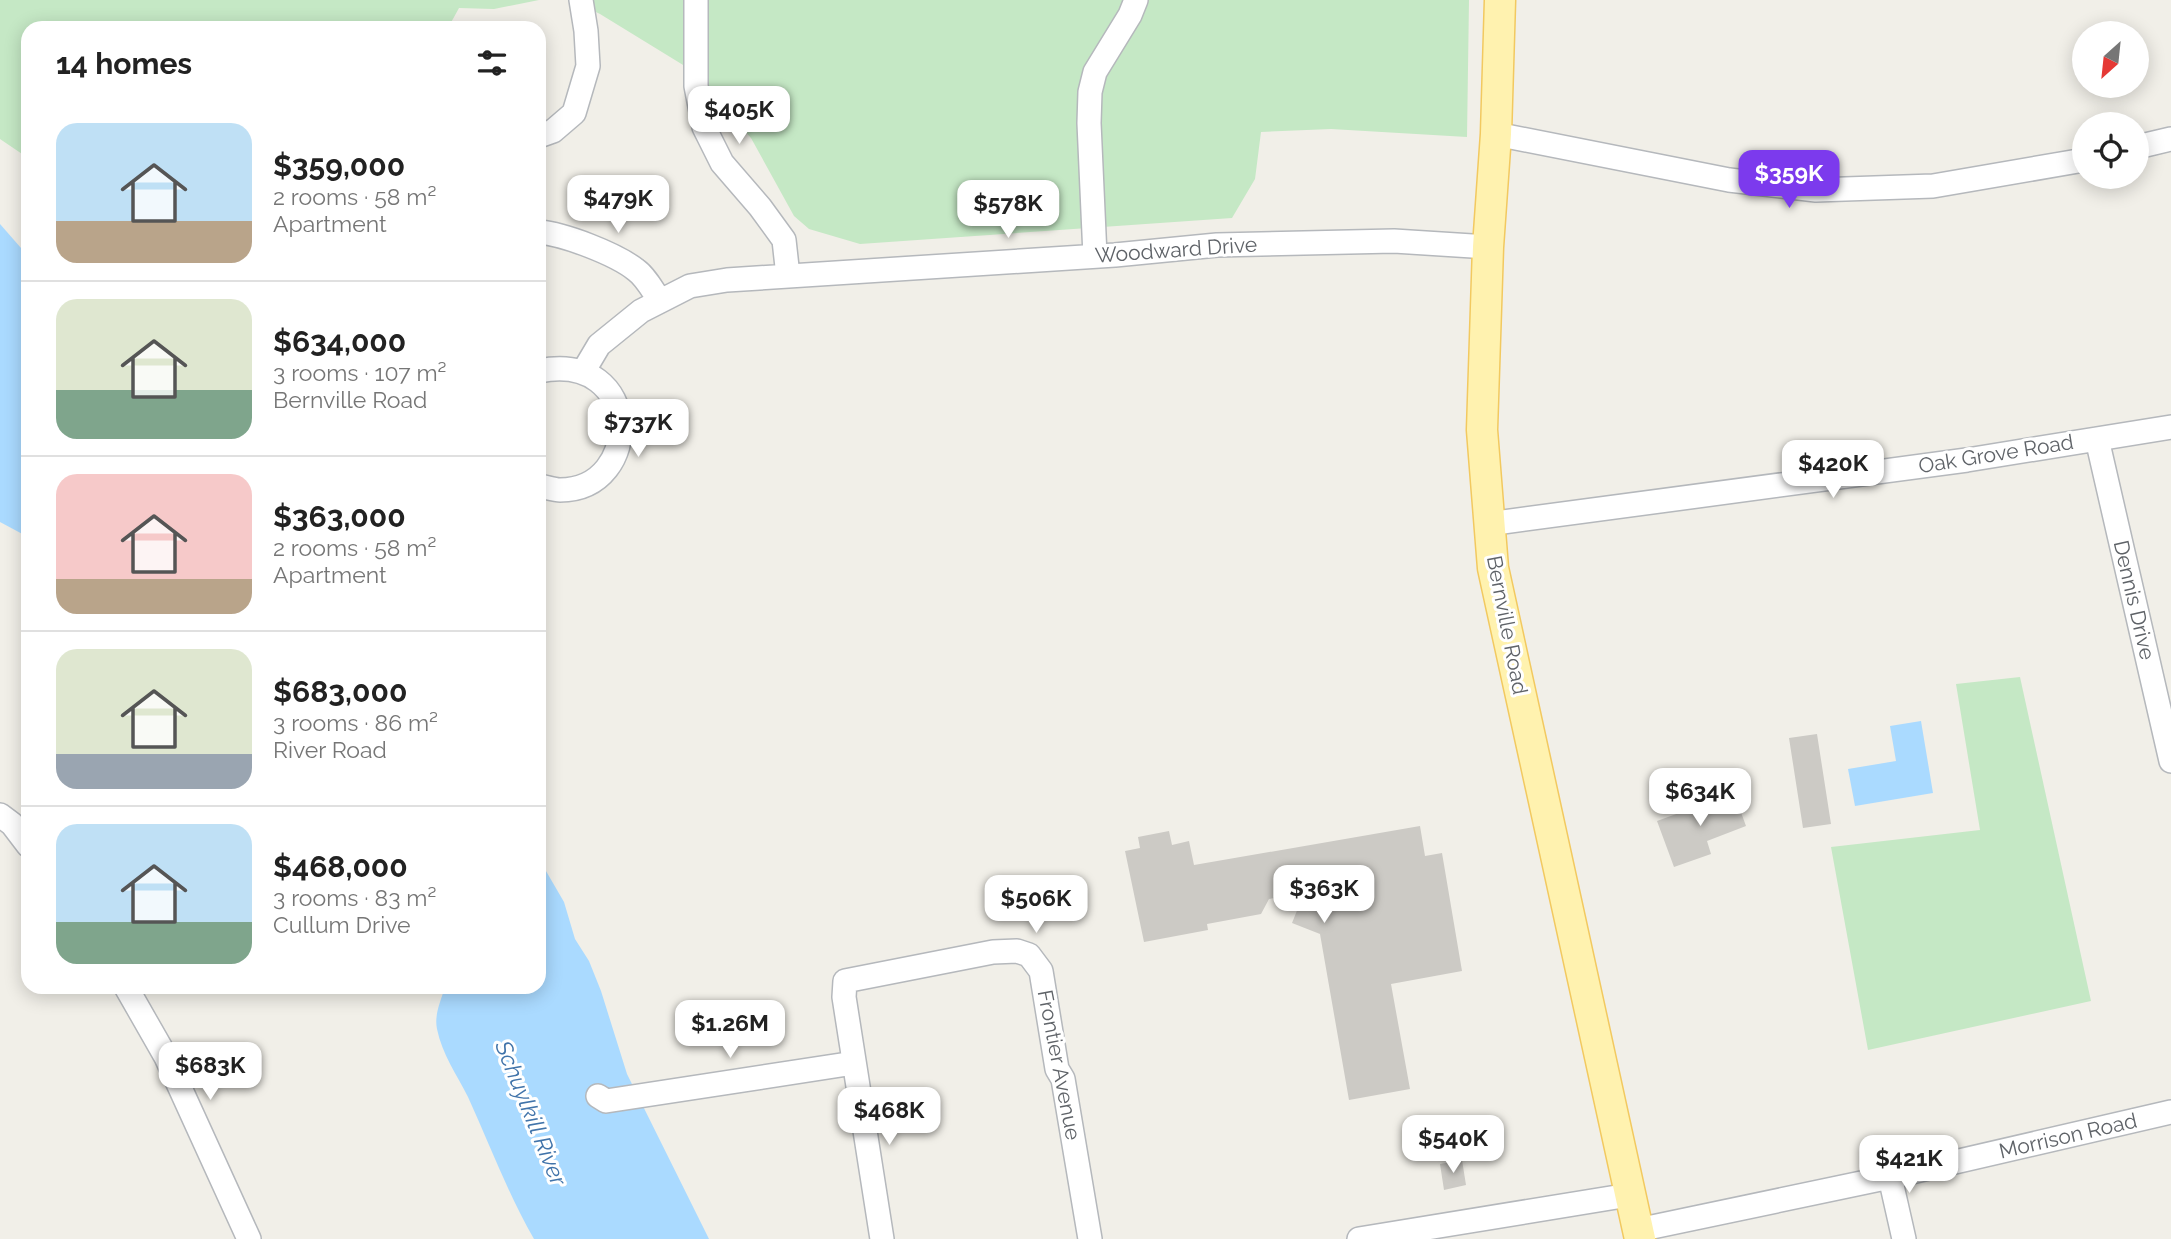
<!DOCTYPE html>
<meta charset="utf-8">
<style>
body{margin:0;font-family:Raleway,sans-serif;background:#f6f6f6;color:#222;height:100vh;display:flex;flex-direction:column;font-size:26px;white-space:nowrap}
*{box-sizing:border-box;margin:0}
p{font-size:23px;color:#767676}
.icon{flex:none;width:38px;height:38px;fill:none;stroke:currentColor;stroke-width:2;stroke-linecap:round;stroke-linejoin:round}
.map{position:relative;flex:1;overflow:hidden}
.details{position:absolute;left:21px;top:21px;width:525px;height:973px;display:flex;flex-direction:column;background:#fff;border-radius:21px;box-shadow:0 4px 18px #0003}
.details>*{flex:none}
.needle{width:46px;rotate:207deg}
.tools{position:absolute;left:2072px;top:21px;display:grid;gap:14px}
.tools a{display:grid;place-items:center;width:77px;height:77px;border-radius:50%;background:#fff;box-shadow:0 4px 18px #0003;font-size:35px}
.price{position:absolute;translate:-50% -60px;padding:0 16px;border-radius:14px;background:#fff;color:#222;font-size:23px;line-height:46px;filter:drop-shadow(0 2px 4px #0008)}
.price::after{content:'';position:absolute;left:50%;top:42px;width:21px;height:16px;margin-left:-10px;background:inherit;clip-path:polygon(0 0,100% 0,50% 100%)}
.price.current{background:#7c3aed;color:#fff}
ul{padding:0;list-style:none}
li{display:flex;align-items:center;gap:21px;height:175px;padding:0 35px}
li+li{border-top:2px solid #e0e0e0}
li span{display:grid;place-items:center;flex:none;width:196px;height:140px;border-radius:21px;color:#555}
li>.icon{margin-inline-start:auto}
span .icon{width:84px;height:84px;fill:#fffc;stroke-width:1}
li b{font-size:30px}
h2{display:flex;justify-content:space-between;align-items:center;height:84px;padding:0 35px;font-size:30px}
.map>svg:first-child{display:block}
.green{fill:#c5e8c5}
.water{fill:#aadaff}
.building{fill:#cccac5}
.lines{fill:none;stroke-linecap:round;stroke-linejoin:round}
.minor-casing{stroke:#b5b8bc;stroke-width:26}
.major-casing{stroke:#f2c960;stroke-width:33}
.minor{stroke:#fff;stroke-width:23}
.major{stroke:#fff2af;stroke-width:30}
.labels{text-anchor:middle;stroke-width:6;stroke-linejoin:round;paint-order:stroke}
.street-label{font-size:21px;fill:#5f6368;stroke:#fff}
.water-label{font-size:23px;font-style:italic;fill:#4174aa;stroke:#fff}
</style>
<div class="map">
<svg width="2171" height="1239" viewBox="0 0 2171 1239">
<rect width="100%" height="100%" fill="#f1efe8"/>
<path class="green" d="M 0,0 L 539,0 L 494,9 L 459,8 L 448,28 L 28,28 L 28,158 L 0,139 Z
M 571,0 L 1469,0 L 1467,137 L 1331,129 L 1261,132 L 1255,179 L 1232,218 L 860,244 L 809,229 L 794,216 L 751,138 L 688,68 L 600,14 Z
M 2020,677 L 2091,1001 L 1868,1050 L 1831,847 L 1980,830 L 1956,684 Z"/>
<path class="water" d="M 0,224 L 28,256 L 28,537 L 0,522 Z
M 1921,721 L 1933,793 L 1855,806 L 1848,769 L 1896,761 L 1890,726 Z
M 539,859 L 564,902 L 575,939 L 589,961 L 601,991 L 627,1074 L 709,1239 L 534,1239 C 508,1194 490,1145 468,1097 C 457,1075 442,1054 437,1029 C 434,1015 441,1000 445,987 L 539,987 Z"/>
<path class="building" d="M 1817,734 L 1831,824 L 1803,828 L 1789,738 Z
M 1734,793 L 1746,826 L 1707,841 L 1711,854 L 1674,867 L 1657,821 Z
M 1420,826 L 1425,856 L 1442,853 L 1462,971 L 1391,984 L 1410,1089 L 1349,1100 L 1320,934 L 1292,923 L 1304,893 L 1269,899 L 1261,914 L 1207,924 L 1208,930 L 1144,942 L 1125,851 L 1140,848 L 1138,837 L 1169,831 L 1172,845 L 1189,841 L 1194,865 Z
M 1462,1160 L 1466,1185 L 1444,1190 L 1440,1164 Z"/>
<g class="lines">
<defs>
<path id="minor" d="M 696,0 L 696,86 L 704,127 L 722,163 L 760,207 L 784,240 L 788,276
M 1496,134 L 1729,180 L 1816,190 L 1933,186 L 2084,160
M 539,136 L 553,131 L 574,113 L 588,66 L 586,31 L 581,0
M 2137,147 L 2171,139
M 539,232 C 564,234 616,254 636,270 C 646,277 653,291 660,301
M 1095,256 L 1089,123 L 1090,92 L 1095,72 L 1130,15 L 1136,0
M 539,371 C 643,350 644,490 560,490 C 554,490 546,487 539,486
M 583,372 L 599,345 L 641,311 L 690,286 L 727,280 L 1115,255 L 1217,245 L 1394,241 L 1488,247
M 2097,439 L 2171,761
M 1488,524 L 1967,460 L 2171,427
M 0,815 L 12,824 L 28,845
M 126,987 L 166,1057 L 249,1239
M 598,1096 L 606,1101 L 854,1063
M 1890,1177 L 1904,1239
M 1638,1230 L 1890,1177 L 2171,1112
M 882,1239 L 844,997 L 845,981 L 993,952 L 1017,951 L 1029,955 L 1041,971 L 1057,1069 L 1063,1079 L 1090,1239
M 1359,1239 L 1629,1195"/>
<path id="major" d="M 1500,0 L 1496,134 L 1488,247 L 1482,430 L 1493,568 L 1640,1239"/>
</defs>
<use href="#minor" class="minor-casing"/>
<use href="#major" class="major-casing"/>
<use href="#minor" class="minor"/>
<use href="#major" class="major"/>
</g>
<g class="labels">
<g class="street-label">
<text transform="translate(1176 250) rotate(-4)" y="7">Woodward Drive</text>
<text transform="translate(1996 454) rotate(-9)" y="7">Oak Grove Road</text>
<text transform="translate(2134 600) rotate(77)" y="7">Dennis Drive</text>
<text transform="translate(1507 625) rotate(79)" y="7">Bernville Road</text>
<text transform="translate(1059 1065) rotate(79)" y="7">Frontier Avenue</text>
<text transform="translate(2068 1136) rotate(-13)" y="7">Morrison Road</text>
</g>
<g class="water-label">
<text transform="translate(531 1113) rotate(68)" y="8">Schuylkill River</text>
</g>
</g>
</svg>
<div class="tools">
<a><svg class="needle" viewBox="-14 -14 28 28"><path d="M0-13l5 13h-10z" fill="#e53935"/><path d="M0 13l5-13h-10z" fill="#767676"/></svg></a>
<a><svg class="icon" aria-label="locate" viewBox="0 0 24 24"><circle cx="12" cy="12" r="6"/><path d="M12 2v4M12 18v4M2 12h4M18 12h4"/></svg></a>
</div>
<b class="price" style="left:739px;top:146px">$405K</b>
<b class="price current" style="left:1789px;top:210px">$359K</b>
<b class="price" style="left:618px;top:235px">$479K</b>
<b class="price" style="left:1008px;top:240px">$578K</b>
<b class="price" style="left:638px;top:459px">$737K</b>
<b class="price" style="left:1833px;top:500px">$420K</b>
<b class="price" style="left:1700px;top:828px">$634K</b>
<b class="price" style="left:1324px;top:925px">$363K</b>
<b class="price" style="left:1036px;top:935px">$506K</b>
<b class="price" style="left:730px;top:1060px">$1.26M</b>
<b class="price" style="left:210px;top:1102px">$683K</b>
<b class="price" style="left:889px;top:1147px">$468K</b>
<b class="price" style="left:1453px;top:1175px">$540K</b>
<b class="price" style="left:1909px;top:1195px">$421K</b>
<section class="details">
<h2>14 homes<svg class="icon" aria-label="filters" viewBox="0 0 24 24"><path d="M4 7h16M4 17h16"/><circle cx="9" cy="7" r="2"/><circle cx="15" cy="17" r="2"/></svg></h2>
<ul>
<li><span style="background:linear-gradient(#bfe0f5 70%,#b9a48a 0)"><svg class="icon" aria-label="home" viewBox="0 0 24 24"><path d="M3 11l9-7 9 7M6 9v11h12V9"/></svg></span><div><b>$359,000</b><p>2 rooms · 58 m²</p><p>Apartment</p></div></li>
<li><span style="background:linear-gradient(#dfe7d0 65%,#7fa58c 0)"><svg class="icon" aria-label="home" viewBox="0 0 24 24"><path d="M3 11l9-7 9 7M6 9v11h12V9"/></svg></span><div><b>$634,000</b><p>3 rooms · 107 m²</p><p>Bernville Road</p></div></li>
<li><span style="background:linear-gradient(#f6c9c9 75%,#b9a48a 0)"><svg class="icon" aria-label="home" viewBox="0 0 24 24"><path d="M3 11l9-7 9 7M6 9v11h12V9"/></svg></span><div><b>$363,000</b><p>2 rooms · 58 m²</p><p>Apartment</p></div></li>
<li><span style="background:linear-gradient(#dfe7d0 75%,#9aa5b1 0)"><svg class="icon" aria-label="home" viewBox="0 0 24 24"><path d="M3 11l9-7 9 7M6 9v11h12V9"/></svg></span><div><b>$683,000</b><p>3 rooms · 86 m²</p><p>River Road</p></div></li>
<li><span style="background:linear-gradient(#bfe0f5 70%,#7fa58c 0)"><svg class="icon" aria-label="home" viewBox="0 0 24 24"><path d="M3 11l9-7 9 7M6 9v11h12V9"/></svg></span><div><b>$468,000</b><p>3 rooms · 83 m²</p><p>Cullum Drive</p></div></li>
</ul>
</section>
</div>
